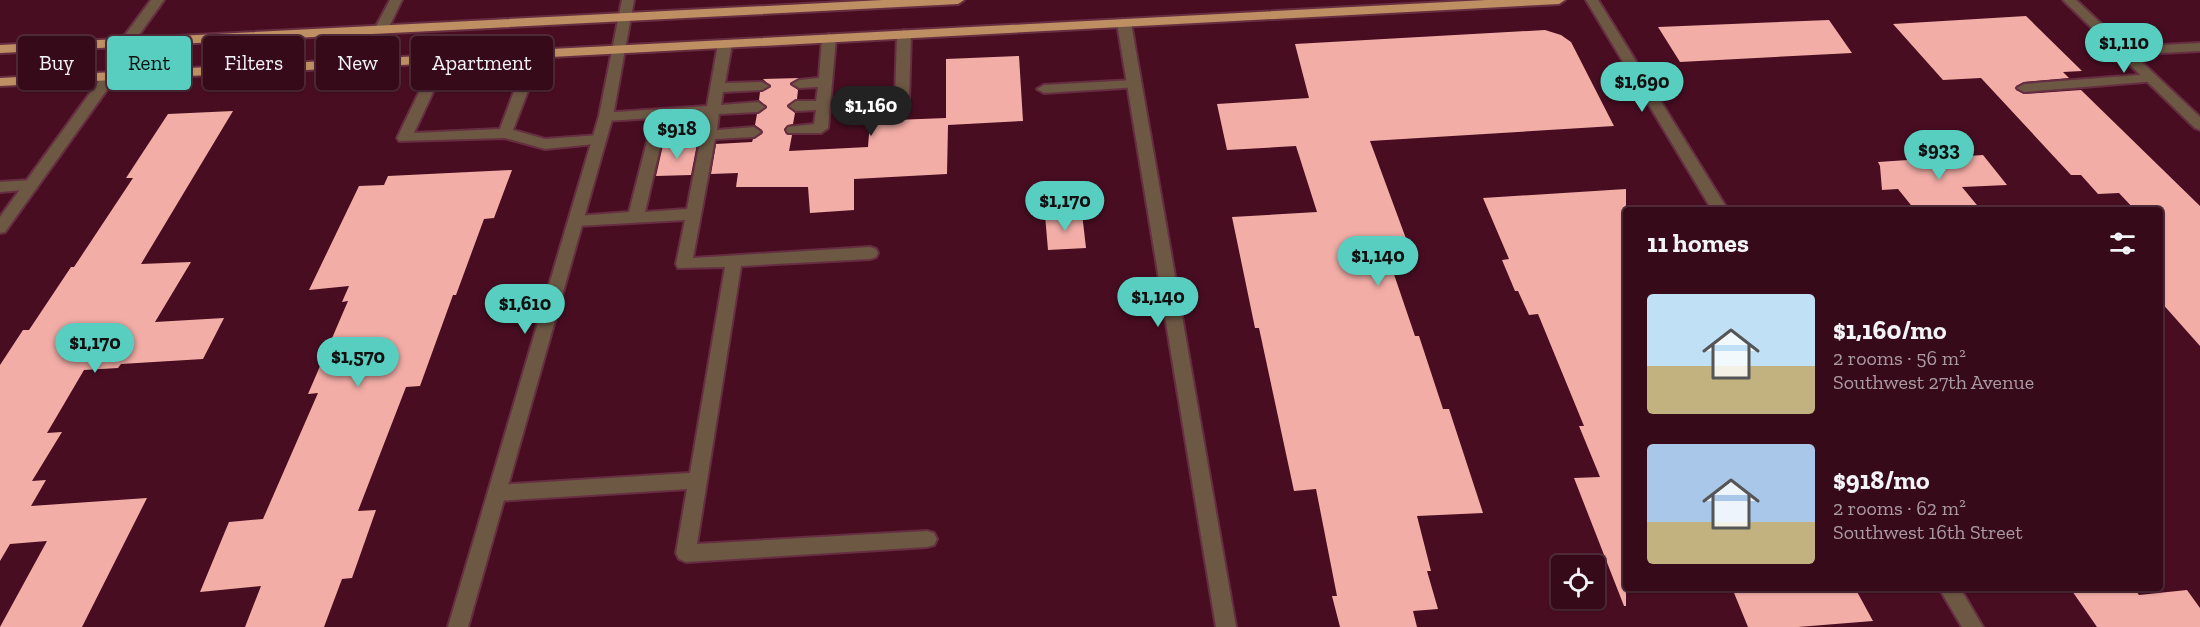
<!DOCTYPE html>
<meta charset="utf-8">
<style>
body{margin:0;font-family:"Zilla Slab",serif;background:#421827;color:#f1f3f6;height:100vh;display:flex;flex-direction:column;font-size:22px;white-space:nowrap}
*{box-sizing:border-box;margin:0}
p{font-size:20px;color:#aa9aa2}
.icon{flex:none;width:33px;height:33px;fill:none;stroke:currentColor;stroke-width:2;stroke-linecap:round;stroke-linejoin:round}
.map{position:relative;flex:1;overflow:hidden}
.panel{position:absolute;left:1623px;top:207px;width:540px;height:384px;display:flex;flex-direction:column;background:#370a1a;border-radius:6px;box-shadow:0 2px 4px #0004,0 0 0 2px #512b39}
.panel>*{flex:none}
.banner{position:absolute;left:18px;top:36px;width:570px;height:54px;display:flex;gap:12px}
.fabs{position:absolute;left:1551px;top:555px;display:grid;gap:12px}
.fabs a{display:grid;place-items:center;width:54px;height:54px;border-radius:6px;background:#370a1a;box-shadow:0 2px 4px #0004,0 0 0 2px #512b39;font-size:30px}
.price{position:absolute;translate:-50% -51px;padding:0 14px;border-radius:21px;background:#58cec0;color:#111;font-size:20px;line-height:39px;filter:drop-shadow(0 2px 3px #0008)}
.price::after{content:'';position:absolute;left:50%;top:36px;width:18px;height:14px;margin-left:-9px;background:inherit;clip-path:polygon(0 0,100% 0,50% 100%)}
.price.active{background:#222;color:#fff}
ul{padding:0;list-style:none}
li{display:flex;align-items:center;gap:18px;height:150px;padding:0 24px}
li span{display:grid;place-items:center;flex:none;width:168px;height:120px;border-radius:6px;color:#555}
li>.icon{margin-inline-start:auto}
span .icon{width:72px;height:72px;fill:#fffc;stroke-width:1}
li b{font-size:26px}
h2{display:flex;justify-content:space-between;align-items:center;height:72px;padding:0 24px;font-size:26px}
.tag{padding:0 21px;border-radius:6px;background:#370a1a;box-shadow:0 2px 4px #0004,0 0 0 2px #512b39;font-size:21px;line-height:54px}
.tag.active{background:#58cec0;color:#111}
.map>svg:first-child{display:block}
.building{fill:#f3ada7}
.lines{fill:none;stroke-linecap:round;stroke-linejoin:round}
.service-casing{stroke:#662e41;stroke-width:4}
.minor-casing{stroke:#662e41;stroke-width:4}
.tertiary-casing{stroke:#662e41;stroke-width:4}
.trunk-casing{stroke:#662e41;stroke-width:4}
.service{fill:#6d5844;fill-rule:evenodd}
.minor{fill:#6d5844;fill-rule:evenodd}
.tertiary{fill:#6d5844;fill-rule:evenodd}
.trunk{fill:#be8f62;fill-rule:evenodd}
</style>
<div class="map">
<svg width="2200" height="627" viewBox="0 0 2200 627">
<rect width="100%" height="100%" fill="#490d22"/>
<path class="building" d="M 2026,16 L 2082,71 L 2063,72 L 2069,78 L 2024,82 L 2016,86 L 2016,90 L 2024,94 L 2081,90 L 2200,206 L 2200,346 L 2160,301 L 2160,210 L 2135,210 L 2119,193 L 2098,194 L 2081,175 L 2071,175 L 1981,78 L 1943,80 L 1893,24 Z
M 1829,20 L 1852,53 L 1680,62 L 1658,27 Z
M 1545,30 L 1561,35 L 1571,42 L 1614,126 L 1370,141 L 1408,244 L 1384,245 L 1415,336 L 1419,336 L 1443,409 L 1449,409 L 1483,513 L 1417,516 L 1431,571 L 1427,571 L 1438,609 L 1413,611 L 1417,627 L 1340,627 L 1332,596 L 1337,596 L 1316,489 L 1294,491 L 1259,328 L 1255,328 L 1232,217 L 1317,212 L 1296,146 L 1227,150 L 1217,104 L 1309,98 L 1295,44 Z
M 1019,56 L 1023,121 L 948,125 L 947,174 L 854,179 L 854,210 L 810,213 L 808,187 L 736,187 L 738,173 L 711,174 L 716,144 L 752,142 L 753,139 L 762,134 L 762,130 L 755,125 L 757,114 L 767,107 L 759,100 L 760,92 L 771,87 L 763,79 L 800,78 L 790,83 L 798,90 L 797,99 L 787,106 L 795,113 L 793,124 L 788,125 L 784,129 L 786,134 L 792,135 L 789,151 L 868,147 L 870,121 L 946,118 L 946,59 Z
M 233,111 L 141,264 L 191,262 L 155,322 L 224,318 L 203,359 L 121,364 L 118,368 L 84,370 L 47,433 L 62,432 L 32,481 L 46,480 L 31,506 L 147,498 L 82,627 L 0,627 L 47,541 L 10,544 L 0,561 L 0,365 L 23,330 L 29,330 L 71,267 L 74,267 L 133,178 L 126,178 L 168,114 Z
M 697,144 L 691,175 L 656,176 L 663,145 Z
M 1983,155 L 2007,185 L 1962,187 L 1981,210 L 1915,210 L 1898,189 L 1882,190 L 1880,166 L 1878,162 Z
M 512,170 L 494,218 L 484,219 L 456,295 L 453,295 L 420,386 L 406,387 L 358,511 L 376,510 L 352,578 L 342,579 L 324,627 L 245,627 L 261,586 L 200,592 L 229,522 L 263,519 L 318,393 L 308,394 L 348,301 L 342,302 L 349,286 L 309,290 L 359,186 L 384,185 L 388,176 Z
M 1626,189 L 1626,606 L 1624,606 L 1574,478 L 1600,477 L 1579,426 L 1584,426 L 1538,314 L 1529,315 L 1518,291 L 1515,291 L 1502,260 L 1509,259 L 1483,198 Z
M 1082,213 L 1086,248 L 1048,250 L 1045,215 Z
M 1732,588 L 1855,588 L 1873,621 L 1798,627 L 1748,627 Z
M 2070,588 L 2134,588 L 2139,595 L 2187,590 L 2200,608 L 2200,627 L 2097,627 Z"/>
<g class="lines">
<defs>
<path id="service" d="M 390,0 L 402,0 L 386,33 L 376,33 L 374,30 Z
M 904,30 L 911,34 L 909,100 L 902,104 L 895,100 L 897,34 Z
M 829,34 L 836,38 L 828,128 L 821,133 L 788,133 L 786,130 L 788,127 L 814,124 L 816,110 L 796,111 L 789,106 L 796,101 L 816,101 L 818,87 L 799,88 L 792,84 L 799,80 L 819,78 L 822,38 Z
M 725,40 L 732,44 L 725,83 L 762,82 L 769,86 L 762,90 L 723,92 L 721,105 L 758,102 L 765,107 L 758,112 L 719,114 L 717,130 L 754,127 L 761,132 L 754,137 L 715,139 L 693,258 L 870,247 L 876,249 L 878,253 L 876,257 L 870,259 L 741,266 L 697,544 L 927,531 L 934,533 L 937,539 L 934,545 L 927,547 L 686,562 L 679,559 L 676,553 L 687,489 L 497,501 L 490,499 L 488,493 L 490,487 L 497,485 L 690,473 L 725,267 L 678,268 L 676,264 L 685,220 L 577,226 L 572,225 L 569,221 L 572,217 L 577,216 L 629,212 L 653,118 L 606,121 L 601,119 L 599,116 L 601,113 L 707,106 L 718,44 ZM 705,115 L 687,209 L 645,212 L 667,117 Z
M 2200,43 L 2200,51 L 2123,55 L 2116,51 L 2123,47 Z
M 535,50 L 542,54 L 513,130 L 545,139 L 599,135 L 606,140 L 604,143 L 545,149 L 505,138 L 399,141 L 397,138 L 436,57 L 441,56 L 448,60 L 414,133 L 500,129 L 528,54 Z
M 2151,74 L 2158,78 L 2156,81 L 2024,92 L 2017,88 L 2024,84 Z
M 1134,80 L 1141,84 L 1139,87 L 1044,93 L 1037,89 L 1044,85 Z
M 31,180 L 38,185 L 36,189 L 0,192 L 0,182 Z"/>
<path id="minor" d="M 151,0 L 164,0 L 131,46 L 121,46 L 119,43 Z
M 1586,0 L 1598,0 L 1728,210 L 1712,210 Z
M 2063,0 L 2076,0 L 2200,117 L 2200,130 L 2195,128 Z
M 1124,19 L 1131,23 L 1236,627 L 1216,627 L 1117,23 Z
M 109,73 L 116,77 L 114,80 L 5,232 L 0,233 L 0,217 L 104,74 Z
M 1939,588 L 1960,588 L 1983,627 L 1962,627 Z"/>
<path id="tertiary" d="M 622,0 L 634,0 L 613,116 L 468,627 L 448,627 L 599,116 Z"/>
<path id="trunk" d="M 883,0 L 964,0 L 958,4 L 0,53 L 0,45 Z
M 1486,0 L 1565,0 L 1559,4 L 0,86 L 0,78 Z"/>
</defs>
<use href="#service" class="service-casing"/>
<use href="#minor" class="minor-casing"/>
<use href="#tertiary" class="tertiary-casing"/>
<use href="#trunk" class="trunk-casing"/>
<use href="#service" class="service"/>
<use href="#minor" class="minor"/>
<use href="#tertiary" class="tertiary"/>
<use href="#trunk" class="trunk"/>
</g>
</svg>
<div class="fabs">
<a><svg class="icon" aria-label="locate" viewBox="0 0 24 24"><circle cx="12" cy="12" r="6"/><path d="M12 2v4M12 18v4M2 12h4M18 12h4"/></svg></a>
</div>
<b class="price" style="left:2124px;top:74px">$1,110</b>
<b class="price" style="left:1642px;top:113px">$1,690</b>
<b class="price active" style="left:871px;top:137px">$1,160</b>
<b class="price" style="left:677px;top:160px">$918</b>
<b class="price" style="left:1939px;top:181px">$933</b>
<b class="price" style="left:1065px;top:232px">$1,170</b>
<b class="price" style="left:1378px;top:287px">$1,140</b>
<b class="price" style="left:1158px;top:328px">$1,140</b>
<b class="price" style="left:525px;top:335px">$1,610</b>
<b class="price" style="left:95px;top:374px">$1,170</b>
<b class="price" style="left:358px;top:388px">$1,570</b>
<div class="banner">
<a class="tag">Buy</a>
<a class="tag active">Rent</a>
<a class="tag">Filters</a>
<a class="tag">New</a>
<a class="tag">Apartment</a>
</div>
<section class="panel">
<h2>11 homes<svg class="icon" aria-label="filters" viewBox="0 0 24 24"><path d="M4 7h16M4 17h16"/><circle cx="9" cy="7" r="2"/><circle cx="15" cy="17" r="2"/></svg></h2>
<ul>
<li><span style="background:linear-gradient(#bfe0f5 60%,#c2b280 0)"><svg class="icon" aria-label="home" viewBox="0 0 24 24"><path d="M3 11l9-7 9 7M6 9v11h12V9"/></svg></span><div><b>$1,160/mo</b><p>2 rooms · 56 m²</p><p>Southwest 27th Avenue</p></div></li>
<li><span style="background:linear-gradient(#a9c7e8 65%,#c2b280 0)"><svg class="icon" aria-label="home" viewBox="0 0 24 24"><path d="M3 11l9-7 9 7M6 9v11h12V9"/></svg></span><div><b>$918/mo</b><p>2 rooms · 62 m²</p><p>Southwest 16th Street</p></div></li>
</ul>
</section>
</div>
